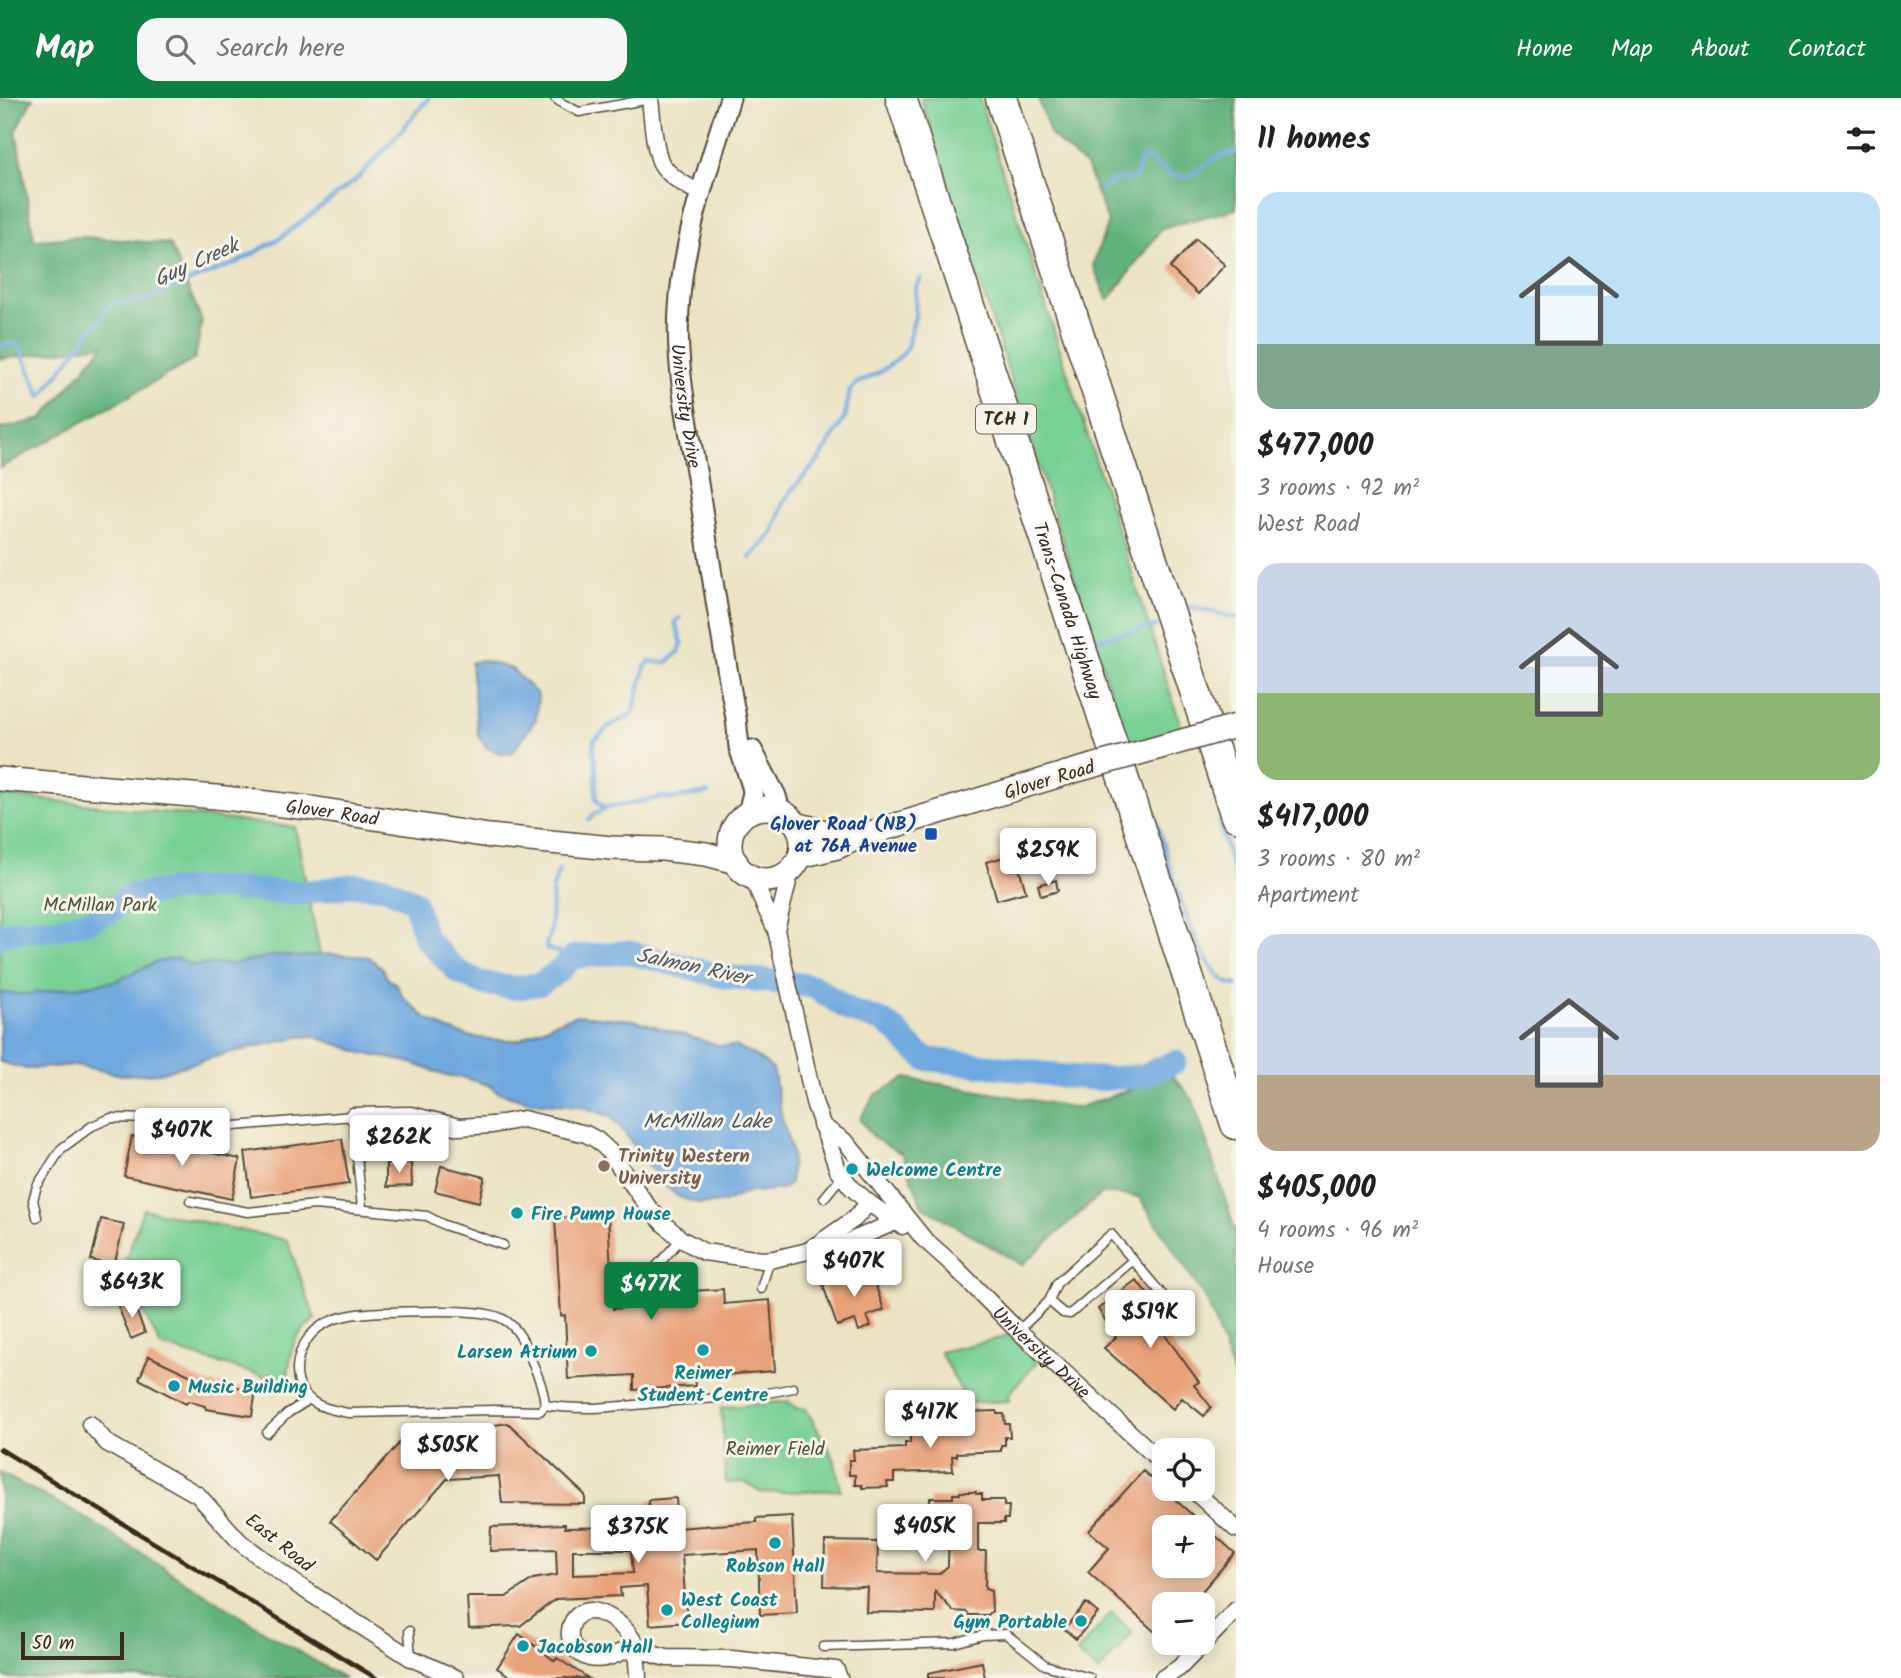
<!DOCTYPE html>
<meta charset="utf-8">
<style>
body{margin:0;font-family:Kalam,sans-serif;background:#f6f6f6;color:#222;height:100vh;display:flex;flex-direction:column;font-size:26px;white-space:nowrap}
*{box-sizing:border-box;margin:0}
p{font-size:23px;color:#767676}
.icon{flex:none;width:38px;height:38px;fill:none;stroke:currentColor;stroke-width:2;stroke-linecap:round;stroke-linejoin:round}
.map{position:relative;flex:1;overflow:hidden}
.sheet{display:flex;flex-direction:column;background:#fff;width:665px}
.sheet>*{flex:none}
.fabs{position:absolute;left:1152px;top:1340px;display:grid;gap:14px}
.fabs a{display:grid;place-items:center;width:63px;height:63px;border-radius:14px;background:#fff;box-shadow:0 4px 18px #0003;font-size:35px}
.scale{position:absolute;left:21px;bottom:18px;width:103px;box-sizing:border-box;padding-left:7px;border:4px solid #3b2a1e;border-top:0;font-size:19px;line-height:24px;white-space:nowrap;color:#3b2a1e;-webkit-text-stroke:5px #f7f3e8;paint-order:stroke}
.price{position:absolute;translate:-50% -60px;padding:0 16px;border-radius:7px;background:#fff;color:#222;font-size:23px;line-height:46px;filter:drop-shadow(0 2px 4px #0008)}
.price::after{content:'';position:absolute;left:50%;top:42px;width:21px;height:16px;margin-left:-10px;background:inherit;clip-path:polygon(0 0,100% 0,50% 100%)}
.price.on{background:#0b8043;color:#fff}
ul{padding:0;list-style:none}
li{display:grid;align-content:center;gap:14px;height:371px;padding:0 21px}
li span{display:grid;place-items:center;height:217px;border-radius:21px;color:#555}
li>.icon{margin-inline-start:auto}
span .icon{width:126px;height:126px;fill:#fffc;stroke-width:1}
li b{font-size:30px}
h2{display:flex;justify-content:space-between;align-items:center;height:84px;padding:0 21px;font-size:30px}
header{display:flex;align-items:center;gap:42px;box-sizing:border-box;height:98px;padding:0 35px;background:#0b8043;color:#fff}
header strong{font-size:33px}
nav{display:flex;gap:38px;margin-inline-start:auto;font-size:24px}
.search{width:490px;height:63px;background:#f6f6f6;display:flex;align-items:center;gap:18px;box-sizing:border-box;padding:0 24px;border-radius:21px;color:#767676;font-size:26px}
main{display:flex;flex:1;min-height:0}
.map>svg:first-child{display:block}
.green{fill:#78d095;stroke:#5a7d5a;stroke-width:2}
.forest{fill:#62b27e;stroke:#4e6e4e;stroke-width:2}
.water{fill:#6fa9df;stroke:#556a7e;stroke-width:2}
.lines{fill:none;stroke-linecap:round;stroke-linejoin:round}
.stream{stroke:#6fa9df;stroke-width:4.5}
.river{stroke:#6fa9df;stroke-width:24}
.building{fill:#e9a179;fill-rule:evenodd}
.service-casing{stroke:#554637;stroke-width:11}
.minor-casing{stroke:#554637;stroke-width:19}
.tertiary-casing{stroke:#554637;stroke-width:23}
.secondary-casing{stroke:#554637;stroke-width:26}
.motorway-casing{stroke:#554637;stroke-width:33}
.service{stroke:#fff;stroke-width:8}
.minor{stroke:#fff;stroke-width:16}
.tertiary{stroke:#fff;stroke-width:19}
.secondary{stroke:#fff;stroke-width:23}
.motorway{stroke:#fff;stroke-width:30}
.rail{stroke:#3b2a1e;stroke-width:4.5}
.secondary-bridge-casing{stroke:#554637;stroke-width:26;stroke-linecap:butt}
.secondary-bridge{stroke:#fff;stroke-width:23}
.transit-dot{fill:#1a4fb4;stroke:#f7f3e8;stroke-width:2.5}
.education-dot{fill:#8d6e63;stroke:#f7f3e8;stroke-width:2.5}
.culture-dot{fill:#0f9aa8;stroke:#f7f3e8;stroke-width:2.5}
.labels{text-anchor:middle;stroke-width:6;stroke-linejoin:round;paint-order:stroke}
.shield{fill:#f7f3e8;stroke:#73665b;stroke-width:2}
.shield-label{font-size:18px;font-weight:bold;fill:#3b2a1e}
.street-label{font-size:19px;fill:#3b2a1e;stroke:#f7f3e8}
.transit-label{font-size:19px;font-weight:bold;fill:#164399;stroke:#f7f3e8;text-anchor:end}
.park-label{font-size:19px;fill:#4a543c;stroke:#f7f3e8}
.education-label{font-size:19px;font-weight:bold;fill:#785e54;stroke:#f7f3e8;text-anchor:start}
.culture-label{font-size:19px;font-weight:bold;fill:#0d838f;stroke:#f7f3e8;text-anchor:start}
.water-label{font-size:21px;font-style:italic;fill:#4d5662;stroke:#f7f3e8}
</style>
<header>
<strong>Map</strong>
<div class="search"><svg class="icon" aria-label="search" viewBox="0 0 24 24"><circle cx="10" cy="10" r="6"/><path d="M15 15l6 6"/></svg>Search here</div>
<nav><a>Home</a><a>Map</a><a>About</a><a>Contact</a></nav>
</header>
<main>
<div class="map">
<svg width="1236" height="1580" viewBox="0 0 1236 1580">
<rect width="100%" height="100%" fill="#f7f3e8"/>
<filter id="ink" filterUnits="userSpaceOnUse"><feTurbulence type="fractalNoise" baseFrequency=".0143" numOctaves="2"/><feDisplacementMap in="SourceGraphic" scale="14" xChannelSelector="R" yChannelSelector="G"/><feConvolveMatrix kernelMatrix="1 2 1 2 8 2 1 2 1" color-interpolation-filters="sRGB"/></filter>
<filter id="wash" filterUnits="userSpaceOnUse"><feTurbulence type="fractalNoise" baseFrequency=".00686" numOctaves="4" result="noise"/><feDisplacementMap in="SourceGraphic" scale="28" xChannelSelector="R" yChannelSelector="G"/><feGaussianBlur stdDeviation="1.57" result="paint"/><feColorMatrix in="noise" values="0 0 0 0 0 0 0 0 0 0 0 0 0 0 0 0 0 1.4 0 .05"/><feComposite in="paint" operator="in"/></filter>
<g filter="url(#wash)">
<rect width="100%" height="100%" fill="#ebe3c3"/>
<path class="green" d="M 921,0 L 979,0 L 1183,634 L 1128,648 Z
M 0,697 L 295,729 L 327,892 L 0,911 Z
M 143,1111 L 287,1142 L 315,1221 C 291,1241 291,1249 288,1279 L 266,1279 L 161,1248 L 122,1174 Z
M 1008,1236 L 1037,1264 L 1008,1297 L 1009,1303 L 968,1305 L 940,1254 L 1001,1240 Z
M 788,1303 L 796,1310 L 806,1311 L 834,1360 L 841,1392 L 761,1395 L 746,1384 L 726,1385 L 721,1310 Z
M 1111,1515 L 1133,1534 L 1099,1574 L 1077,1555 Z"/>
<path class="forest" d="M 0,0 L 33,0 L 16,32 L 34,142 L 82,139 L 170,146 L 202,223 L 195,261 L 0,370 L 0,331 L 42,321 L 104,247 L 0,261 Z
M 1038,0 L 1236,0 L 1236,111 L 1162,130 L 1108,203 L 1093,167 L 1108,124 L 1086,68 L 1051,38 Z
M 1172,977 L 1193,1002 L 1236,1135 L 1236,1284 L 1207,1203 L 1139,1099 L 1102,1095 L 1022,1167 L 922,1108 L 902,1056 L 874,1040 L 860,1021 L 875,997 L 906,980 L 1077,1010 Z
M 0,1375 L 74,1413 L 272,1538 L 344,1580 L 7,1580 L 0,1573 Z"/>
<path class="water" d="M 481,562 L 512,571 L 538,597 L 536,621 L 511,656 L 503,656 L 487,650 L 478,638 L 471,565 Z
M 328,856 L 368,859 L 381,869 L 388,881 L 396,886 L 403,899 L 426,920 L 446,931 L 468,938 L 493,942 L 519,942 L 554,925 L 576,917 L 634,922 L 720,948 L 735,948 L 754,957 L 773,971 L 782,1020 L 792,1056 L 790,1086 L 782,1091 L 744,1095 L 724,1105 L 701,1106 L 679,1099 L 663,1086 L 621,1030 L 610,1018 L 580,1008 L 532,1004 L 497,994 L 491,988 L 462,979 L 447,978 L 409,964 L 366,956 L 313,938 L 299,939 L 225,956 L 159,975 L 122,977 L 76,967 L 27,971 L 0,964 L 0,895 L 26,896 L 116,883 L 156,864 L 178,860 L 190,867 L 233,866 L 277,857 L 299,859 Z"/>
<g class="lines">
<path class="stream" d="M 1101,91 C 1107,87 1113,82 1120,81 C 1125,80 1129,82 1135,80 C 1139,72 1137,59 1147,60 L 1174,78 L 1189,79 L 1217,59 L 1236,54
M 0,248 L 18,245 L 41,299 L 111,206 L 150,201 L 190,183 L 236,165 L 279,141 L 356,82 L 389,47 L 429,0
M 750,460 L 773,435 L 783,406 L 792,392 L 819,362 L 845,319 L 850,292 L 856,286 L 882,273 L 902,257 L 907,249 L 915,218 L 916,190 L 921,180
M 1184,512 L 1194,509 L 1236,520
M 1095,542 L 1157,528
M 605,710 L 664,699 L 671,701 L 708,695
M 1154,714 C 1165,751 1193,864 1226,884 C 1229,885 1233,886 1236,887
M 589,722 L 593,717 L 605,710 L 596,702 L 596,669 L 593,652 L 594,643 L 609,628 L 633,616 L 645,569 L 650,563 L 660,565 L 667,564 L 679,554 L 682,545 L 675,524 L 680,520
M 1219,724 L 1236,783
M 559,772 L 553,789 L 550,836 L 546,847 L 547,851 L 573,859"/>
<path class="river" d="M 0,838 L 18,833 L 55,831 L 92,822 L 114,811 L 127,799 L 164,793 L 211,790 L 301,795 L 353,787 L 384,789 L 414,803 L 425,840 L 457,873 L 481,885 L 516,890 L 540,886 L 560,872 L 573,859 L 627,854 L 721,878 L 813,888 L 851,913 L 882,923 L 897,933 L 909,947 L 926,961 L 999,969 L 1060,978 L 1104,981 L 1142,978 L 1175,964"/>
</g>
<g id="blocks">
<path class="building" d="M 1196,141 L 1225,167 L 1198,196 L 1170,170 Z
M 1015,756 L 1026,794 L 997,802 L 986,764 Z
M 1056,782 L 1058,793 L 1041,798 L 1038,787 Z
M 132,1038 L 240,1061 L 232,1101 L 124,1078 Z
M 342,1041 L 349,1086 L 251,1099 L 245,1054 Z
M 411,1064 L 412,1088 L 386,1089 L 386,1066 Z
M 441,1068 L 485,1079 L 479,1104 L 435,1093 Z
M 608,1117 L 613,1211 L 677,1206 L 677,1194 L 723,1191 L 724,1206 L 770,1202 L 775,1273 L 694,1279 L 695,1288 L 634,1292 L 634,1277 L 568,1281 L 565,1217 L 561,1218 L 555,1120 Z
M 101,1121 L 124,1126 L 114,1168 L 91,1162 Z
M 870,1171 L 884,1212 L 867,1218 L 871,1228 L 859,1233 L 855,1222 L 837,1228 L 823,1187 Z
M 1136,1182 L 1147,1195 L 1137,1202 L 1151,1220 L 1161,1212 L 1171,1226 L 1162,1233 L 1199,1284 L 1194,1287 L 1211,1309 L 1204,1318 L 1182,1300 L 1173,1311 L 1104,1250 L 1116,1239 L 1098,1211 Z
M 132,1202 L 145,1235 L 131,1241 L 118,1208 Z
M 149,1258 L 204,1284 L 256,1292 L 252,1318 L 206,1311 L 205,1308 L 188,1303 L 186,1306 L 139,1281 Z
M 997,1313 L 997,1316 L 1004,1316 L 1005,1326 L 1009,1326 L 1010,1339 L 1005,1339 L 1005,1347 L 1001,1347 L 1001,1353 L 957,1355 L 957,1358 L 952,1358 L 953,1373 L 894,1375 L 894,1384 L 887,1384 L 888,1389 L 862,1390 L 862,1387 L 855,1387 L 855,1377 L 849,1377 L 849,1362 L 854,1362 L 853,1352 L 905,1350 L 905,1345 L 910,1345 L 910,1336 L 922,1336 L 922,1331 L 937,1330 L 937,1334 L 960,1333 L 960,1327 L 966,1326 L 966,1314 Z
M 508,1325 L 585,1397 L 585,1406 L 502,1405 L 499,1378 L 447,1381 L 376,1462 L 330,1423 L 403,1341 L 428,1363 L 427,1344 L 447,1344 L 446,1339 L 495,1337 L 494,1327 Z
M 1143,1373 L 1235,1455 L 1190,1507 L 1164,1507 L 1164,1542 L 1088,1474 L 1109,1450 L 1089,1433 ZM 1164,1430 L 1202,1430 L 1202,1468 L 1164,1468 Z
M 960,1394 L 976,1394 L 976,1396 L 982,1396 L 982,1402 L 1004,1402 L 1004,1408 L 1009,1408 L 1008,1421 L 1004,1421 L 1004,1425 L 978,1425 L 978,1453 L 986,1453 L 985,1491 L 991,1493 L 992,1513 L 988,1517 L 969,1517 L 967,1514 L 953,1513 L 935,1493 L 935,1515 L 866,1514 L 867,1489 L 824,1488 L 825,1443 L 878,1444 L 877,1475 L 939,1476 L 948,1468 L 949,1428 L 930,1428 L 930,1400 L 953,1400 L 953,1396 L 960,1396 Z
M 676,1400 L 678,1430 L 756,1424 L 756,1420 L 792,1418 L 797,1515 L 760,1517 L 758,1452 L 682,1457 L 687,1524 L 650,1527 L 647,1488 L 620,1490 L 621,1498 L 556,1501 L 520,1528 L 469,1530 L 467,1499 L 506,1499 L 533,1481 L 557,1477 L 556,1451 L 490,1453 L 491,1429 L 565,1426 L 565,1430 L 625,1429 L 650,1431 L 648,1402 ZM 573,1452 L 631,1452 L 633,1475 L 573,1477 Z
M 1086,1505 L 1098,1515 L 1076,1541 L 1064,1531 Z
M 519,1536 L 555,1563 L 557,1560 L 588,1580 L 513,1580 L 497,1570 Z
M 982,1564 L 985,1580 L 928,1580 L 928,1575 Z"/>
</g>
</g>
<g filter="url(#ink)">
<use href="#blocks" fill-opacity="0" stroke="#554637" stroke-width="2"/>
<g class="lines">
<defs>
<path id="service" d="M 555,0 L 563,6 L 579,14 L 650,1
M 824,1100 L 842,1078
M 190,1103 L 248,1114 L 315,1107 L 427,1118 L 444,1127 L 503,1147
M 37,1119 L 33,1102 L 37,1088 L 61,1051 L 92,1028 L 111,1020 L 152,1021 L 199,1031 L 353,1018 L 362,1110
M 647,1179 L 681,1141
M 761,1191 L 770,1161
M 1049,1203 L 1063,1215 L 1070,1216 L 1133,1162
M 384,1214 C 414,1214 480,1209 503,1221 C 518,1229 525,1246 531,1261 C 537,1276 544,1291 545,1307 L 540,1313 L 495,1312 L 348,1315 C 335,1312 323,1311 312,1303 C 286,1283 297,1244 321,1228 C 340,1216 363,1215 384,1214 Z
M 1018,1233 L 1049,1203 L 1057,1185 L 1111,1136 L 1183,1221
M 545,1307 C 587,1314 633,1307 675,1303 C 715,1300 755,1299 793,1290
M 267,1335 L 288,1315 L 310,1301
M 409,1533 L 411,1560
M 823,1549 L 954,1545 L 983,1537 L 1006,1536 L 1045,1567 L 1090,1580"/>
<g id="minor">
<path d="M 650,0 C 652,18 654,51 661,65 C 669,79 687,88 700,95"/>
<path d="M 753,779 L 764,807 L 776,832 L 814,1004 L 838,1072 L 851,1089 L 869,1105 L 902,1128"/>
<path d="M 776,832 L 791,772"/>
<path d="M 353,1018 L 411,1017 L 459,1029 L 492,1027 L 523,1021 L 586,1036 L 597,1042 L 609,1053 L 648,1109 L 664,1126 L 681,1141 L 704,1154 L 762,1162 L 774,1161 L 808,1153 L 827,1153 L 895,1124"/>
<path id="s1" d="M 821,1027 L 846,1044 L 923,1140 L 951,1165 L 1011,1226 L 1164,1366"/>
<path d="M 808,1153 L 854,1121 L 869,1105"/>
<path d="M 90,1326 L 107,1345 L 198,1397 L 240,1444 L 299,1488 L 411,1560 L 456,1580"/>
<path d="M 1192,1391 L 1236,1431"/>
<path d="M 636,1547 C 619,1555 599,1568 581,1556 C 561,1543 570,1512 591,1513 C 605,1514 620,1525 628,1535 C 631,1539 634,1545 638,1548 C 646,1555 657,1558 667,1560 L 732,1561 L 836,1572 L 839,1580"/>
<path d="M 636,1547 L 638,1580"/>
<path d="M 1163,1580 L 1179,1570 L 1236,1512"/>
</g>
<g id="tertiary">
<path id="s2" d="M 730,0 C 709,69 683,138 679,211 C 675,269 689,328 698,385 C 710,463 721,542 736,620 L 739,649 L 752,688 L 753,695 L 748,715"/>
<path d="M 752,652 L 776,698 L 780,713"/>
</g>
<g id="secondary">
<path id="s3" d="M 0,681 L 216,699 L 317,711 L 489,738 L 612,750 L 663,751 L 706,756 L 736,764"/>
<circle cx="766" cy="746" r="36"/>
<path d="M 796,726 L 826,734 L 857,736"/>
<path d="M 800,758 L 837,749 L 864,737 L 1067,675"/>
</g>
<g id="motorway">
<path id="s4" d="M 901,0 L 1236,1026"/>
<path d="M 1001,0 L 1236,718"/>
</g>
</defs>
<use href="#service" class="service-casing"/>
<use href="#minor" class="minor-casing"/>
<use href="#tertiary" class="tertiary-casing"/>
<use href="#secondary" class="secondary-casing"/>
<use href="#motorway" class="motorway-casing"/>
<use href="#service" class="service"/>
<use href="#minor" class="minor"/>
<use href="#tertiary" class="tertiary"/>
<use href="#secondary" class="secondary"/>
<use href="#motorway" class="motorway"/>
<path class="rail" d="M 0,1351 L 376,1580"/>
<defs>
<path id="secondary-bridge" d="M 1067,675 L 1236,628"/>
</defs>
<use href="#secondary-bridge" class="secondary-bridge-casing"/>
<use href="#secondary-bridge" class="secondary-bridge"/>
</g>
</g>
<rect class="transit-dot" x="924" y="729" width="14" height="14" rx="3.5"/>
<circle class="education-dot" cx="604" cy="1068" r="7"/>
<g class="culture-dot">
<circle cx="852" cy="1071" r="7"/>
<circle cx="517" cy="1115" r="7"/>
<circle cx="703" cy="1252" r="7"/>
<circle cx="591" cy="1253" r="7"/>
<circle cx="174" cy="1288" r="7"/>
<circle cx="775" cy="1445" r="7"/>
<circle cx="667" cy="1512" r="7"/>
<circle cx="1081" cy="1523" r="7"/>
<circle cx="523" cy="1548" r="7"/>
</g>
<g class="labels">
<rect class="shield" x="976" y="306.5" width="60" height="29" rx="5"/>
<g class="shield-label">
<text x="1006" y="327">TCH 1</text>
</g>
<g class="street-label">
<text dy="7" stroke="none"><textPath href="#s2" startOffset="315">University Drive</textPath></text>
<text dy="7" stroke="none"><textPath href="#s4" startOffset="539">Trans-Canada Highway</textPath></text>
<text transform="translate(1049 681) rotate(-17)" y="7">Glover Road</text>
<text dy="7" stroke="none"><textPath href="#s3" startOffset="334">Glover Road</textPath></text>
<text dy="7" stroke="none"><textPath href="#s1" startOffset="318">University Drive</textPath></text>
<text transform="translate(280 1444) rotate(39)" y="7">East Road</text>
</g>
<g class="transit-label">
<text x="917" y="732">Glover Road (NB)<tspan x="917" dy="22">at 76A Avenue</tspan></text>
</g>
<g class="park-label">
<text x="100" y="813">McMillan Park</text>
<text x="775" y="1357">Reimer Field</text>
</g>
<g class="education-label">
<text x="618" y="1064">Trinity Western<tspan x="618" dy="22">University</tspan></text>
</g>
<g class="culture-label">
<text x="866" y="1078">Welcome Centre</text>
<text x="531" y="1122">Fire Pump House</text>
<text x="577" y="1260" text-anchor="end">Larsen Atrium</text>
<text x="703" y="1281" text-anchor="middle">Reimer<tspan x="703" dy="22">Student Centre</tspan></text>
<text x="188" y="1295">Music Building</text>
<text x="775" y="1474" text-anchor="middle">Robson Hall</text>
<text x="681" y="1508">West Coast<tspan x="681" dy="22">Collegium</tspan></text>
<text x="1067" y="1530" text-anchor="end">Gym Portable</text>
<text x="537" y="1555">Jacobson Hall</text>
</g>
<g class="water-label">
<text transform="translate(196 164) rotate(-24)" y="7">Guy Creek</text>
<text transform="translate(693 868) rotate(12)" y="7">Salmon River</text>
<text x="707" y="1030">McMillan Lake</text>
</g>
</g>
</svg>
<div class="fabs">
<a><svg class="icon" aria-label="locate" viewBox="0 0 24 24"><circle cx="12" cy="12" r="6"/><path d="M12 2v4M12 18v4M2 12h4M18 12h4"/></svg></a>
<a>+</a>
<a>−</a>
</div>
<div class="scale">50 m</div>
<b class="price" style="left:1048px;top:790px">$259K</b>
<b class="price" style="left:182px;top:1070px">$407K</b>
<b class="price" style="left:399px;top:1077px">$262K</b>
<b class="price" style="left:854px;top:1201px">$407K</b>
<b class="price" style="left:132px;top:1222px">$643K</b>
<b class="price on" style="left:651px;top:1224px">$477K</b>
<b class="price" style="left:1150px;top:1252px">$519K</b>
<b class="price" style="left:930px;top:1352px">$417K</b>
<b class="price" style="left:448px;top:1385px">$505K</b>
<b class="price" style="left:925px;top:1466px">$405K</b>
<b class="price" style="left:638px;top:1467px">$375K</b>
</div>
<section class="sheet">
<h2>11 homes<svg class="icon" aria-label="filters" viewBox="0 0 24 24"><path d="M4 7h16M4 17h16"/><circle cx="9" cy="7" r="2"/><circle cx="15" cy="17" r="2"/></svg></h2>
<ul>
<li><span style="background:linear-gradient(#bfe0f5 70%,#7fa58c 0)"><svg class="icon" aria-label="home" viewBox="0 0 24 24"><path d="M3 11l9-7 9 7M6 9v11h12V9"/></svg></span><div><b>$477,000</b><p>3 rooms · 92 m²</p><p>West Road</p></div></li>
<li><span style="background:linear-gradient(#c9d6e8 60%,#8fb573 0)"><svg class="icon" aria-label="home" viewBox="0 0 24 24"><path d="M3 11l9-7 9 7M6 9v11h12V9"/></svg></span><div><b>$417,000</b><p>3 rooms · 80 m²</p><p>Apartment</p></div></li>
<li><span style="background:linear-gradient(#c9d6e8 65%,#b9a48a 0)"><svg class="icon" aria-label="home" viewBox="0 0 24 24"><path d="M3 11l9-7 9 7M6 9v11h12V9"/></svg></span><div><b>$405,000</b><p>4 rooms · 96 m²</p><p>House</p></div></li>
</ul>
</section>
</main>
